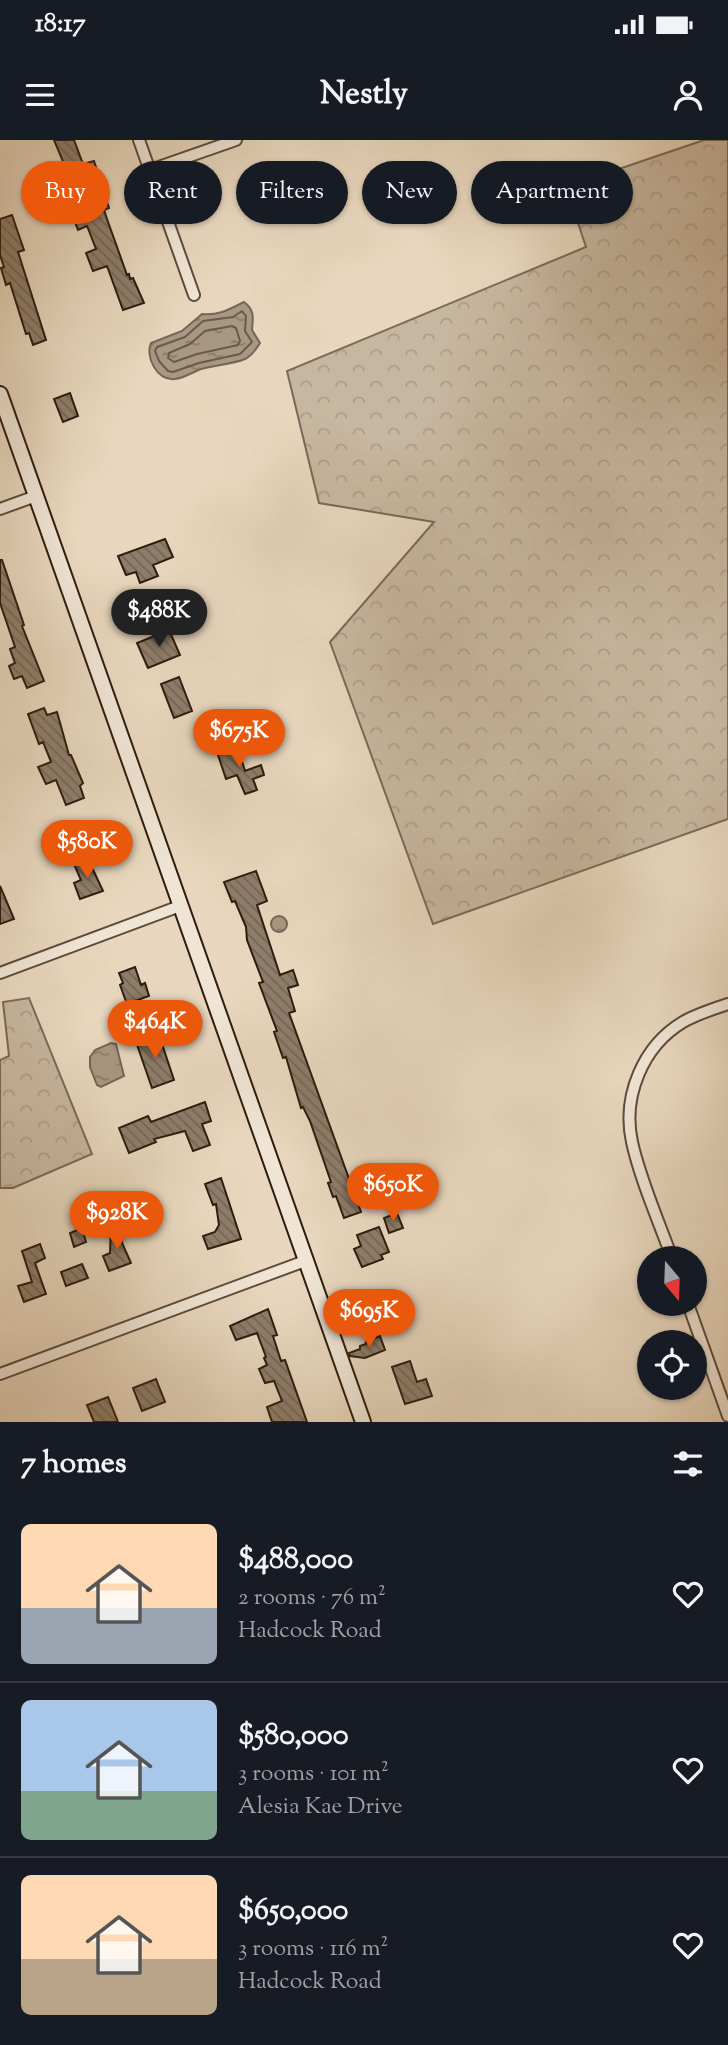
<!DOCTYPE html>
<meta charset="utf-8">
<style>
body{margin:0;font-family:"Sorts Mill Goudy",serif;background:#242831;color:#f1f3f6;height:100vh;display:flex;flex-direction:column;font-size:26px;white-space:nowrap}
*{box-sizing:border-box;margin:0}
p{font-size:23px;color:#9ea1a6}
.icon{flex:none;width:38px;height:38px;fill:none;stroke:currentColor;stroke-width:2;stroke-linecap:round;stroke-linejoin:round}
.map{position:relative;height:1282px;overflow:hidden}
.panel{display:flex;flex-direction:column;background:#171b24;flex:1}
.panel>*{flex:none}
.top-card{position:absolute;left:21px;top:21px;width:686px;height:63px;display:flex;gap:14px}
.needle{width:46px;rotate:161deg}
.fabs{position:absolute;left:637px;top:1106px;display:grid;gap:14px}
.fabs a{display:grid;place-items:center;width:70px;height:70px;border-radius:50%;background:#171b24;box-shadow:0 2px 5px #0004;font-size:35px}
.price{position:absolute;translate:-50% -60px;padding:0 16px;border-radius:24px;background:#ea580c;color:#fff;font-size:23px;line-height:46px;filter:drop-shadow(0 2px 4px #0008)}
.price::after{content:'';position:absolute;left:50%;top:42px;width:21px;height:16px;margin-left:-10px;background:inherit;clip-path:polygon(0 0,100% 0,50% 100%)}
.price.on{background:#222;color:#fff}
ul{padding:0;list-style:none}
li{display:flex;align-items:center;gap:21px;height:175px;padding:0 21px}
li+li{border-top:2px solid #363941}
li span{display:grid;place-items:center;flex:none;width:196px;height:140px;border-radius:10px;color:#555}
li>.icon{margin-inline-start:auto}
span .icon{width:84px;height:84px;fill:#fffc;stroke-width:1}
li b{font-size:30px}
h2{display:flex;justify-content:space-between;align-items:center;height:84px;padding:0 21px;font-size:30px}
.pill{padding:0 24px;border-radius:32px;background:#171b24;box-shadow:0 2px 5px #0004;font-size:24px;line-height:63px}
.pill.on{background:#ea580c;color:#fff}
.status{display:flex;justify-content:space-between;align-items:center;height:49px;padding:0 35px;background:#171b24;direction:ltr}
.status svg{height:19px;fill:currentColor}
header{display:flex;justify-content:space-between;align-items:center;height:91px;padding:0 21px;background:#171b24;font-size:32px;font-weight:700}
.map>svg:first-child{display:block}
.forest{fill:url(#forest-crowns);stroke:#7a6a58;stroke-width:2}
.water{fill:url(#water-ripples);stroke:#776654;stroke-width:2}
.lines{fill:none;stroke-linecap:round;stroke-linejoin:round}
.shore{stroke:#6a5a48;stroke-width:2}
.building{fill:url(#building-back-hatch);stroke:#2d1c0f;stroke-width:2}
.street-casing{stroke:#5c4b3b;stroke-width:14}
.secondary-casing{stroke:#2d1c0f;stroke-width:18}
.street{stroke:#f0e5d5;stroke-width:10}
.secondary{stroke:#f0e5d5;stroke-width:14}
</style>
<div class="status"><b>18:17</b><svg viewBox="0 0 49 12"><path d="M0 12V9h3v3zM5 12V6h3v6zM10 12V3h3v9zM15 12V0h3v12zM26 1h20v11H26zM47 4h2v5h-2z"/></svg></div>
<header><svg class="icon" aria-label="menu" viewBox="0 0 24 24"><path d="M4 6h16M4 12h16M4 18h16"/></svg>Nestly<svg class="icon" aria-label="person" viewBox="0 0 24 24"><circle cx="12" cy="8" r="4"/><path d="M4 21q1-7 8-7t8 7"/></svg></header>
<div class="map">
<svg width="728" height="1282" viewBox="0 0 728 1282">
<defs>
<pattern id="forest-crowns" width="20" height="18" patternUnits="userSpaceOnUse" patternTransform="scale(1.75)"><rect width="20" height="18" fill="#c8b7a0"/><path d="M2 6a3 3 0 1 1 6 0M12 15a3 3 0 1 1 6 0" fill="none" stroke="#ac9d89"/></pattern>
<pattern id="water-ripples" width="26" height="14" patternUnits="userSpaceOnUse" patternTransform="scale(1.75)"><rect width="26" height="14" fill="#a89782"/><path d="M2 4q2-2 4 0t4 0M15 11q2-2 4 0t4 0" fill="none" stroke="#897a69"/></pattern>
<pattern id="building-back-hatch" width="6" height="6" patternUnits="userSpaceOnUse" patternTransform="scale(1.75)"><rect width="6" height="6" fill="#8e7d6a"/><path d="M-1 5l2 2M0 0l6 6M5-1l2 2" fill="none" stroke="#746656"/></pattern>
</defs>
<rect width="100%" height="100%" fill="#e8d7be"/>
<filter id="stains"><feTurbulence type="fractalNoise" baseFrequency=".00286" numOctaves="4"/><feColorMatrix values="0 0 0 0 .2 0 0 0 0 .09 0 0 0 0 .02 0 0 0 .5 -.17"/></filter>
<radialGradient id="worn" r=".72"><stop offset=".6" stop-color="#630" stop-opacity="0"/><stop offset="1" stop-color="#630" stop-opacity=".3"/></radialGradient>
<path class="forest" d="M 704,0 L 728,0 L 728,679 L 433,784 L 330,502 L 434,382 L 319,363 L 287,231 L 586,107 L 566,47 Z
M 29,858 L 92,1014 L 13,1048 L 0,1048 L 0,920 L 9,916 L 3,862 Z"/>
<path class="water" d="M 244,162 C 255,170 253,178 252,190 L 260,203 C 256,209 252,216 245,219 C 234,224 214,225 201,229 C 193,232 184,238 175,239 C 157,241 145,217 151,203 L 182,191 L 202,174 C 218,176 230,169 244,162 Z
M271 784a8 8 0 1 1 16 0a8 8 0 1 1-16 0Z
M 111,903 L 116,904 L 124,936 L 101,947 L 97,945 L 90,927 L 90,917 L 95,910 Z"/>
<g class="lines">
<path class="shore" d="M 242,171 L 246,176 L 245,191 L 252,202 L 240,214 L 199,223 L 173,232 L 168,231 L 159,221 L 155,211 L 157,207 L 185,197 L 203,181 L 233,177 Z
M 232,186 L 236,188 L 240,201 L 238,205 L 197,214 L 174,222 L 168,218 L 169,213 L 190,204 L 205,191 Z"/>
</g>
<path class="building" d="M 54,0 L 74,0 L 83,24 L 94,21 L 109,68 L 104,70 L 107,79 L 127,135 L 129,134 L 130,139 L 133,138 L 144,163 L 123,170 L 107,126 L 93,131 L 86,113 L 96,109 L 87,86 L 78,90 L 71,71 L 82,67 Z
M 12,75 L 24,110 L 18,112 L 46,200 L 33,205 L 29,193 L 26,194 L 10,143 L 6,145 L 1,128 L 4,127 L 0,115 L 0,79 Z
M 70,253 L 78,276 L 63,282 L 54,259 Z
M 165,399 L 173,417 L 153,425 L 158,436 L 140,443 L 136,432 L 126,435 L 118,416 Z
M 0,420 L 2,420 L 24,485 L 22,486 L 44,541 L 27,548 L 22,536 L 14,539 L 9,526 L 15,523 L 10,509 L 15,507 L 0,463 Z
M 177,463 L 183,477 L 161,486 L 155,473 Z
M 169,490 L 180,515 L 148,528 L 137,503 Z
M 179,537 L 192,571 L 174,578 L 161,544 Z
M 44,568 L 47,575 L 57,572 L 69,615 L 71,615 L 83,643 L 80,646 L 84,658 L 66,665 L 56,640 L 46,644 L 38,627 L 51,622 L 43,602 L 39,604 L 28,574 Z
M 237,605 L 245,631 L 261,625 L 264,635 L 253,639 L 257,650 L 245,654 L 237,635 L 226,639 L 217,612 Z
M 88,719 L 103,751 L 80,759 L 74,743 L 81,740 L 74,724 Z
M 256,731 L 267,761 L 257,765 L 280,835 L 293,830 L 298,845 L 288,848 L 295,871 L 289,873 L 361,1072 L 344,1078 L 336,1056 L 333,1057 L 328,1043 L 331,1042 L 310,981 L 303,967 L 301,968 L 286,917 L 283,918 L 274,892 L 277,891 L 259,843 L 263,842 L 247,800 L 246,787 L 235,761 L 232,762 L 224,742 Z
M 0,746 L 14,779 L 0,784 Z
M 135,827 L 141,845 L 145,843 L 149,856 L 127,864 L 120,845 L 123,843 L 119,833 Z
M 158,892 L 174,940 L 152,948 L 135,899 Z
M 205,962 L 211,981 L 202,984 L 210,1005 L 193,1011 L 185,991 L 154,999 L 156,1002 L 129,1013 L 119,988 L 148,976 L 151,982 Z
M 221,1038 L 241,1099 L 208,1109 L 203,1096 L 215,1092 L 219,1085 L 216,1064 L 213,1065 L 205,1044 Z
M 397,1073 L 403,1088 L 389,1093 L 384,1078 Z
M 379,1087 L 389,1112 L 381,1115 L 383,1119 L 362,1127 L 354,1109 L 361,1106 L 357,1095 Z
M 82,1088 L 86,1102 L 74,1107 L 70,1093 Z
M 111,1088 L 123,1088 L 122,1103 L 131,1123 L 109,1131 L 103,1116 L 110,1113 Z
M 40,1104 L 45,1118 L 35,1123 L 46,1154 L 24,1162 L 18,1146 L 32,1142 L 22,1111 Z
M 82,1124 L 88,1138 L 66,1146 L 61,1132 Z
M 268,1169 L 277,1195 L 273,1196 L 281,1221 L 285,1220 L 307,1282 L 272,1282 L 267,1267 L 282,1261 L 274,1241 L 265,1243 L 259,1229 L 267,1225 L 264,1218 L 266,1217 L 257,1193 L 236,1200 L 230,1186 Z
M 380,1196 L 385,1210 L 365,1218 L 350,1216 L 349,1213 L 360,1209 L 360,1206 L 366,1204 L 366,1202 Z
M 410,1221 L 417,1242 L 426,1239 L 432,1256 L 405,1264 L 392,1227 Z
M 156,1239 L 165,1262 L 142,1271 L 133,1248 Z
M 108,1257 L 118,1282 L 94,1282 L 87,1265 Z"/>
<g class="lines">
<defs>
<path id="street" d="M 139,0 L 194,155
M 150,30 L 236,0
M 0,369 L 36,356
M 0,833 L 180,766
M 672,1118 C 659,1082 640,1039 632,1002 C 622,956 643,906 683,882 C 697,874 713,869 728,864
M 688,1164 L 728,1276
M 0,1234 L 305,1121"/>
<path id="secondary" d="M 0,254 L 363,1282"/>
</defs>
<use href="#street" class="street-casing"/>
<use href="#secondary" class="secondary-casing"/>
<use href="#street" class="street"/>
<use href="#secondary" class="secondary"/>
</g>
<rect width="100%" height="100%" filter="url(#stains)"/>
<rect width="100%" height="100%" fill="url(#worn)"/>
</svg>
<div class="fabs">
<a><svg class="needle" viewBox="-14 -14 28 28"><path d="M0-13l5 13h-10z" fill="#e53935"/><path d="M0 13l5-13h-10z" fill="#9ea1a6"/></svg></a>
<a><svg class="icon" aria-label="locate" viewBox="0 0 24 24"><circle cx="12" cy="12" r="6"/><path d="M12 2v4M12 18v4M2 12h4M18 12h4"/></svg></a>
</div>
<b class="price on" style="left:159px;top:509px">$488K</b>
<b class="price" style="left:239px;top:629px">$675K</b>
<b class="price" style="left:87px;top:740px">$580K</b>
<b class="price" style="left:155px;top:920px">$464K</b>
<b class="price" style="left:393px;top:1083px">$650K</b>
<b class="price" style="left:117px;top:1111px">$928K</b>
<b class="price" style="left:369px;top:1209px">$695K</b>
<div class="top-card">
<a class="pill on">Buy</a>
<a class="pill">Rent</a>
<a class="pill">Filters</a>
<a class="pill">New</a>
<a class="pill">Apartment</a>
</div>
</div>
<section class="panel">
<h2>7 homes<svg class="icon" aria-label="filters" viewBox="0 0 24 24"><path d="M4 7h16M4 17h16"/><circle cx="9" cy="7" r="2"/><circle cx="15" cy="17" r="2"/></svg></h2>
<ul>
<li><span style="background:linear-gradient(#ffd9b3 60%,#9aa5b1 0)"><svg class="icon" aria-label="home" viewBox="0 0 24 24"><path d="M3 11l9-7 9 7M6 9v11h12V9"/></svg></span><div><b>$488,000</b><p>2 rooms · 76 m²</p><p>Hadcock Road</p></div><svg class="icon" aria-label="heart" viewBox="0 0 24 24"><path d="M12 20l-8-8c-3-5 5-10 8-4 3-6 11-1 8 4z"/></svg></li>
<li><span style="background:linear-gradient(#a9c7e8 65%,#7fa58c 0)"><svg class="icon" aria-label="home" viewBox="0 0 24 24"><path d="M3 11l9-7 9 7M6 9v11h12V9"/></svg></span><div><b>$580,000</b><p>3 rooms · 101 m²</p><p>Alesia Kae Drive</p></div><svg class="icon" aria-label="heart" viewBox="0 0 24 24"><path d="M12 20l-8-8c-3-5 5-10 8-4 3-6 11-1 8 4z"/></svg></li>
<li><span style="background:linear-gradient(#ffd9b3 60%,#b9a48a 0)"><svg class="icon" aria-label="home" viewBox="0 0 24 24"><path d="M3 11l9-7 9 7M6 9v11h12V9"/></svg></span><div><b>$650,000</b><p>3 rooms · 116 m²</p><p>Hadcock Road</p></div><svg class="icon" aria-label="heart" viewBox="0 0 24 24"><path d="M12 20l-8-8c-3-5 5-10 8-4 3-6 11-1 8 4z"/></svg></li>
</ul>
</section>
